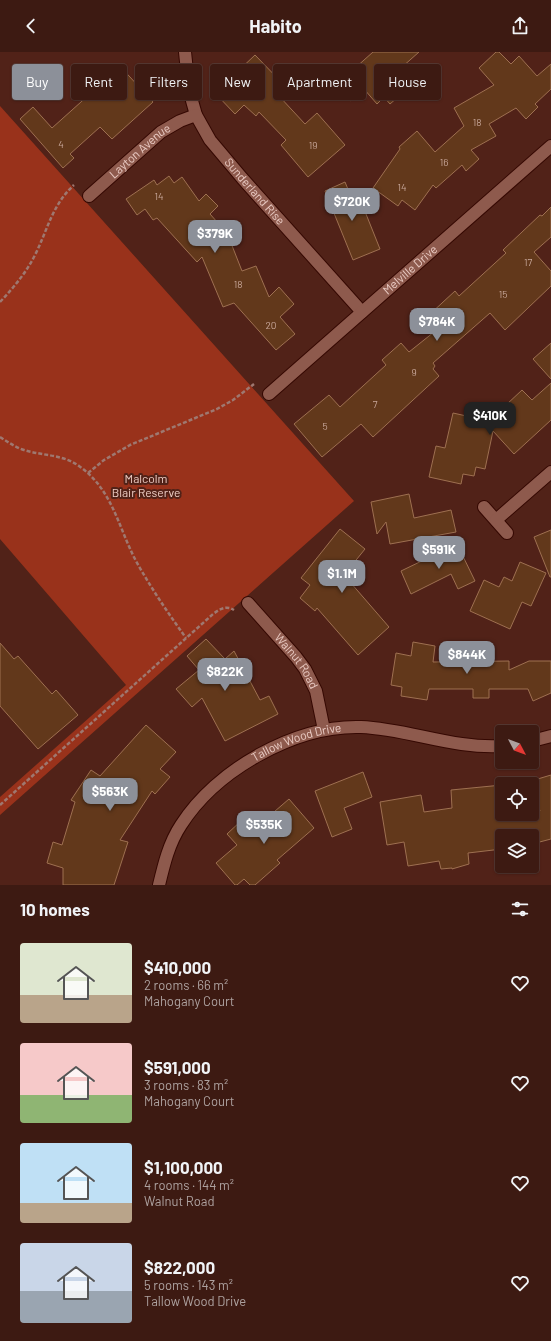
<!DOCTYPE html>
<meta charset="utf-8">
<style>
body{margin:0;font-family:Barlow,sans-serif;background:#482720;color:#f1f3f6;height:100vh;display:flex;flex-direction:column;font-size:15px;white-space:nowrap}
*{box-sizing:border-box;margin:0}
p{font-size:13px;color:#ada19f}
.icon{flex:none;width:22px;height:22px;fill:none;stroke:currentColor;stroke-width:2;stroke-linecap:round;stroke-linejoin:round}
.map{position:relative;height:833px;overflow:hidden}
.panel{display:flex;flex-direction:column;background:#3d1a12;flex:1}
.panel>*{flex:none}
.top-card{position:absolute;left:12px;top:12px;width:527px;height:36px;display:flex;gap:8px}
.needle{width:26px;rotate:131deg}
.buttons{position:absolute;left:495px;top:673px;display:grid;gap:8px}
.buttons a{display:grid;place-items:center;width:44px;height:44px;border-radius:4px;background:#3d1a12;box-shadow:0 1px 3px #0004,0 0 0 1px #563832;font-size:20px}
.price{position:absolute;translate:-50% -34px;padding:0 9px;border-radius:8px;background:#8c9099;color:#fff;font-size:13px;line-height:26px;filter:drop-shadow(0 1px 2px #0008)}
.price::after{content:'';position:absolute;left:50%;top:24px;width:12px;height:9px;margin-left:-6px;background:inherit;clip-path:polygon(0 0,100% 0,50% 100%)}
.price.active{background:#222;color:#fff}
ul{padding:0;list-style:none}
li{display:flex;align-items:center;gap:12px;height:100px;padding:0 20px}
li span{display:grid;place-items:center;flex:none;width:112px;height:80px;border-radius:4px;color:#555}
li>.icon{margin-inline-start:auto}
span .icon{width:48px;height:48px;fill:#fffc;stroke-width:1}
li b{font-size:17px}
h2{display:flex;justify-content:space-between;align-items:center;height:48px;padding:0 20px;font-size:17px}
.chip{padding:0 14px;border-radius:4px;background:#3d1a12;box-shadow:0 1px 3px #0004,0 0 0 1px #563832;font-size:14px;line-height:36px}
.chip.active{background:#8c9099;color:#fff}
header{display:flex;justify-content:space-between;align-items:center;height:52px;padding:0 20px;background:#3d1a12;font-size:18px;font-weight:700}
.map>svg:first-child{display:block}
.green{fill:#99321b}
.building{fill:#62381b;stroke:#9e7051}
.lines{fill:none;stroke-linecap:round;stroke-linejoin:round}
.minor-casing{stroke:#350802;stroke-width:14}
.path{stroke:#9f7870;stroke-width:2.5;stroke-dasharray:4 2;stroke-linecap:butt}
.minor{stroke:#8e5a4d;stroke-width:12}
.labels{text-anchor:middle;stroke-width:4;stroke-linejoin:round;paint-order:stroke}
.number-label{font-size:10px;fill:#c7a699}
.street-label{font-size:12px;fill:#e9cac3;stroke:#512218}
.park-label{font-size:12px;fill:#eecdc4;stroke:#512218}
</style>
<header><svg class="icon" aria-label="back" viewBox="0 0 24 24"><path d="M15 5l-7 7 7 7"/></svg>Habito<svg class="icon" aria-label="share" viewBox="0 0 24 24"><path d="M12 15V3M7 8l5-5 5 5M5 13v7h14v-7"/></svg></header>
<div class="map">
<svg width="551" height="833" viewBox="0 0 551 833">
<rect width="100%" height="100%" fill="#512218"/>
<path class="green" d="M 0,54 L 354,449 L 0,763 L 0,745 L 126,633 L 0,487 Z"/>
<path class="building" d="M 373,0 L 419,0 L 393,23 L 406,38 L 390,52 L 384,45 L 377,52 L 364,37 L 350,49 L 336,33 Z
M 496,0 L 499,0 L 511,12 L 519,4 L 537,24 L 551,12 L 551,37 L 535,52 L 538,55 L 526,67 L 516,56 L 489,72 L 496,84 L 471,98 L 479,107 L 466,119 L 462,113 L 436,136 L 433,133 L 415,158 L 402,148 L 398,154 L 373,136 L 400,97 L 399,95 L 417,79 L 435,100 L 464,74 L 454,56 L 494,33 L 479,16 Z
M 255,3 L 287,36 L 279,44 L 305,72 L 317,61 L 345,93 L 308,125 L 281,93 L 286,88 L 259,60 L 256,64 L 244,53 L 235,62 L 215,41 Z
M 118,12 L 153,50 L 112,87 L 100,75 L 70,102 L 74,106 L 63,116 L 20,67 L 33,55 L 52,76 L 91,41 L 89,38 Z
M 169,124 L 174,131 L 182,125 L 199,149 L 206,142 L 218,154 L 210,162 L 234,189 L 231,191 L 242,219 L 256,214 L 269,245 L 279,235 L 294,252 L 280,265 L 295,282 L 276,298 L 234,251 L 223,255 L 202,205 L 197,210 L 157,166 L 153,168 L 145,157 L 137,163 L 126,147 L 154,128 L 157,133 Z
M 345,130 L 357,159 L 362,152 L 380,197 L 353,208 L 325,139 Z
M 551,155 L 551,185 L 534,200 L 551,219 L 551,234 L 505,278 L 490,261 L 433,311 L 435,314 L 433,317 L 439,324 L 373,385 L 361,372 L 322,405 L 294,372 L 329,343 L 340,355 L 386,313 L 382,308 L 401,291 L 409,300 L 434,280 L 430,276 L 436,271 L 429,263 L 455,239 L 459,244 L 506,201 L 503,198 L 540,163 L 542,164 Z
M 551,291 L 551,327 L 533,307 Z
M 551,331 L 551,368 L 514,402 L 493,379 L 485,417 L 476,415 L 474,424 L 463,422 L 461,432 L 429,425 L 436,394 L 445,396 L 453,361 L 489,369 L 522,338 L 532,348 Z
M 409,442 L 414,466 L 451,458 L 456,480 L 390,492 L 386,470 L 377,482 L 371,450 Z
M 340,477 L 365,497 L 344,523 L 389,575 L 358,603 L 317,556 L 315,559 L 300,546 L 310,533 L 301,526 Z
M 551,478 L 551,525 L 550,525 L 534,485 Z
M 457,492 L 475,529 L 458,537 L 451,522 L 411,542 L 401,519 Z
M 520,510 L 546,521 L 531,554 L 522,550 L 510,577 L 470,559 L 484,528 L 499,535 L 504,525 L 512,529 Z
M 206,587 L 225,607 L 234,599 L 260,648 L 269,644 L 278,662 L 225,689 L 202,646 L 192,655 L 176,637 L 199,618 L 187,604 Z
M 413,590 L 435,594 L 433,610 L 509,609 L 509,618 L 529,609 L 551,609 L 551,641 L 533,649 L 528,637 L 489,637 L 489,646 L 473,646 L 473,637 L 429,637 L 427,648 L 401,644 L 402,635 L 391,633 L 396,601 L 411,604 Z
M 0,591 L 14,607 L 18,604 L 52,642 L 56,638 L 78,663 L 38,697 L 0,654 Z
M 146,673 L 176,700 L 160,717 L 170,725 L 155,742 L 152,739 L 120,788 L 128,790 L 114,833 L 63,833 L 63,816 L 47,811 L 53,790 L 62,793 L 75,750 L 71,748 L 91,718 L 100,724 Z
M 363,720 L 372,745 L 344,756 L 352,777 L 332,785 L 315,739 Z
M 551,723 L 551,787 L 532,792 L 532,784 L 502,784 L 502,797 L 468,801 L 469,812 L 452,817 L 452,816 L 441,817 L 439,809 L 408,814 L 404,790 L 387,793 L 380,750 L 421,743 L 424,760 L 452,756 L 451,738 L 502,733 L 502,762 L 532,762 L 532,760 L 540,759 L 531,729 Z
M 289,747 L 314,776 L 277,808 L 280,811 L 255,833 L 250,833 L 244,827 L 237,833 L 235,833 L 216,811 L 237,793 L 227,782 L 242,768 L 252,779 Z"/>
<g class="lines">
<defs>
<g id="minor">
<path id="s1" d="M 185,0 L 189,38 L 196,63 L 210,88 L 242,126 L 362,260"/>
<path id="s2" d="M 89,144 L 161,80 L 180,69 L 196,63"/>
<path id="s3" d="M 269,342 L 551,94"/>
<path d="M 484,455 L 507,481"/>
<path d="M 496,468 L 551,420"/>
<path id="s4" d="M 248,551 L 296,605 L 305,617 L 316,639 L 324,678"/>
<path d="M 532,689 L 551,684"/>
<path id="s5" d="M 159,833 C 164,812 169,791 181,773 C 216,718 295,673 361,675 C 409,677 453,697 502,694"/>
</g>
</defs>
<use href="#minor" class="minor-casing"/>
<path class="path" d="M 0,250 C 14,235 26,221 35,203 C 48,177 52,153 74,133
M 0,385 C 8,390 15,395 24,398 C 43,404 62,402 79,414 C 113,438 118,475 136,509 C 151,536 168,561 186,586
M 88,421 L 104,408 L 130,393 L 217,357 L 233,348 L 254,332
M 0,753 L 213,562 C 220,557 226,553 234,558"/>
<use href="#minor" class="minor"/>
</g>
<g class="labels">
<g class="number-label">
<text x="477" y="74">18</text>
<text x="61" y="96">4</text>
<text x="313" y="97">19</text>
<text x="444" y="114">16</text>
<text x="402" y="139">14</text>
<text x="159" y="148">14</text>
<text x="528" y="214">17</text>
<text x="238" y="236">18</text>
<text x="503" y="246">15</text>
<text x="271" y="277">20</text>
<text x="414" y="324">9</text>
<text x="375" y="356">7</text>
<text x="325" y="378">5</text>
</g>
<g class="street-label">
<text dy="4" stroke="none"><textPath href="#s2" startOffset="68">Layton Avenue</textPath></text>
<text dy="4" stroke="none"><textPath href="#s1" startOffset="161">Sunderland Rise</textPath></text>
<text dy="4" stroke="none"><textPath href="#s3" startOffset="188">Melville Drive</textPath></text>
<text dy="4" stroke="none"><textPath href="#s4" startOffset="76">Walnut Road</textPath></text>
<text dy="4" stroke="none"><textPath href="#s5" startOffset="210">Tallow Wood Drive</textPath></text>
</g>
<g class="park-label">
<text x="146" y="431">Malcolm<tspan x="146" dy="14">Blair Reserve</tspan></text>
</g>
</g>
</svg>
<div class="buttons">
<a><svg class="needle" viewBox="-14 -14 28 28"><path d="M0-13l5 13h-10z" fill="#e53935"/><path d="M0 13l5-13h-10z" fill="#ada19f"/></svg></a>
<a><svg class="icon" aria-label="locate" viewBox="0 0 24 24"><circle cx="12" cy="12" r="6"/><path d="M12 2v4M12 18v4M2 12h4M18 12h4"/></svg></a>
<a><svg class="icon" aria-label="layers" viewBox="0 0 24 24"><path d="M12 4l9 5-9 5-9-5zM3 14l9 5 9-5"/></svg></a>
</div>
<b class="price" style="left:352px;top:170px">$720K</b>
<b class="price" style="left:215px;top:202px">$379K</b>
<b class="price" style="left:437px;top:290px">$784K</b>
<b class="price active" style="left:490px;top:384px">$410K</b>
<b class="price" style="left:439px;top:518px">$591K</b>
<b class="price" style="left:342px;top:542px">$1.1M</b>
<b class="price" style="left:467px;top:623px">$844K</b>
<b class="price" style="left:225px;top:640px">$822K</b>
<b class="price" style="left:110px;top:760px">$563K</b>
<b class="price" style="left:264px;top:793px">$535K</b>
<div class="top-card">
<a class="chip active">Buy</a>
<a class="chip">Rent</a>
<a class="chip">Filters</a>
<a class="chip">New</a>
<a class="chip">Apartment</a>
<a class="chip">House</a>
</div>
</div>
<section class="panel">
<h2>10 homes<svg class="icon" aria-label="filters" viewBox="0 0 24 24"><path d="M4 7h16M4 17h16"/><circle cx="9" cy="7" r="2"/><circle cx="15" cy="17" r="2"/></svg></h2>
<ul>
<li><span style="background:linear-gradient(#dfe7d0 65%,#b9a48a 0)"><svg class="icon" aria-label="home" viewBox="0 0 24 24"><path d="M3 11l9-7 9 7M6 9v11h12V9"/></svg></span><div><b>$410,000</b><p>2 rooms · 66 m²</p><p>Mahogany Court</p></div><svg class="icon" aria-label="heart" viewBox="0 0 24 24"><path d="M12 20l-8-8c-3-5 5-10 8-4 3-6 11-1 8 4z"/></svg></li>
<li><span style="background:linear-gradient(#f6c9c9 65%,#8fb573 0)"><svg class="icon" aria-label="home" viewBox="0 0 24 24"><path d="M3 11l9-7 9 7M6 9v11h12V9"/></svg></span><div><b>$591,000</b><p>3 rooms · 83 m²</p><p>Mahogany Court</p></div><svg class="icon" aria-label="heart" viewBox="0 0 24 24"><path d="M12 20l-8-8c-3-5 5-10 8-4 3-6 11-1 8 4z"/></svg></li>
<li><span style="background:linear-gradient(#bfe0f5 75%,#b9a48a 0)"><svg class="icon" aria-label="home" viewBox="0 0 24 24"><path d="M3 11l9-7 9 7M6 9v11h12V9"/></svg></span><div><b>$1,100,000</b><p>4 rooms · 144 m²</p><p>Walnut Road</p></div><svg class="icon" aria-label="heart" viewBox="0 0 24 24"><path d="M12 20l-8-8c-3-5 5-10 8-4 3-6 11-1 8 4z"/></svg></li>
<li><span style="background:linear-gradient(#c9d6e8 60%,#9aa5b1 0)"><svg class="icon" aria-label="home" viewBox="0 0 24 24"><path d="M3 11l9-7 9 7M6 9v11h12V9"/></svg></span><div><b>$822,000</b><p>5 rooms · 143 m²</p><p>Tallow Wood Drive</p></div><svg class="icon" aria-label="heart" viewBox="0 0 24 24"><path d="M12 20l-8-8c-3-5 5-10 8-4 3-6 11-1 8 4z"/></svg></li>
</ul>
</section>
